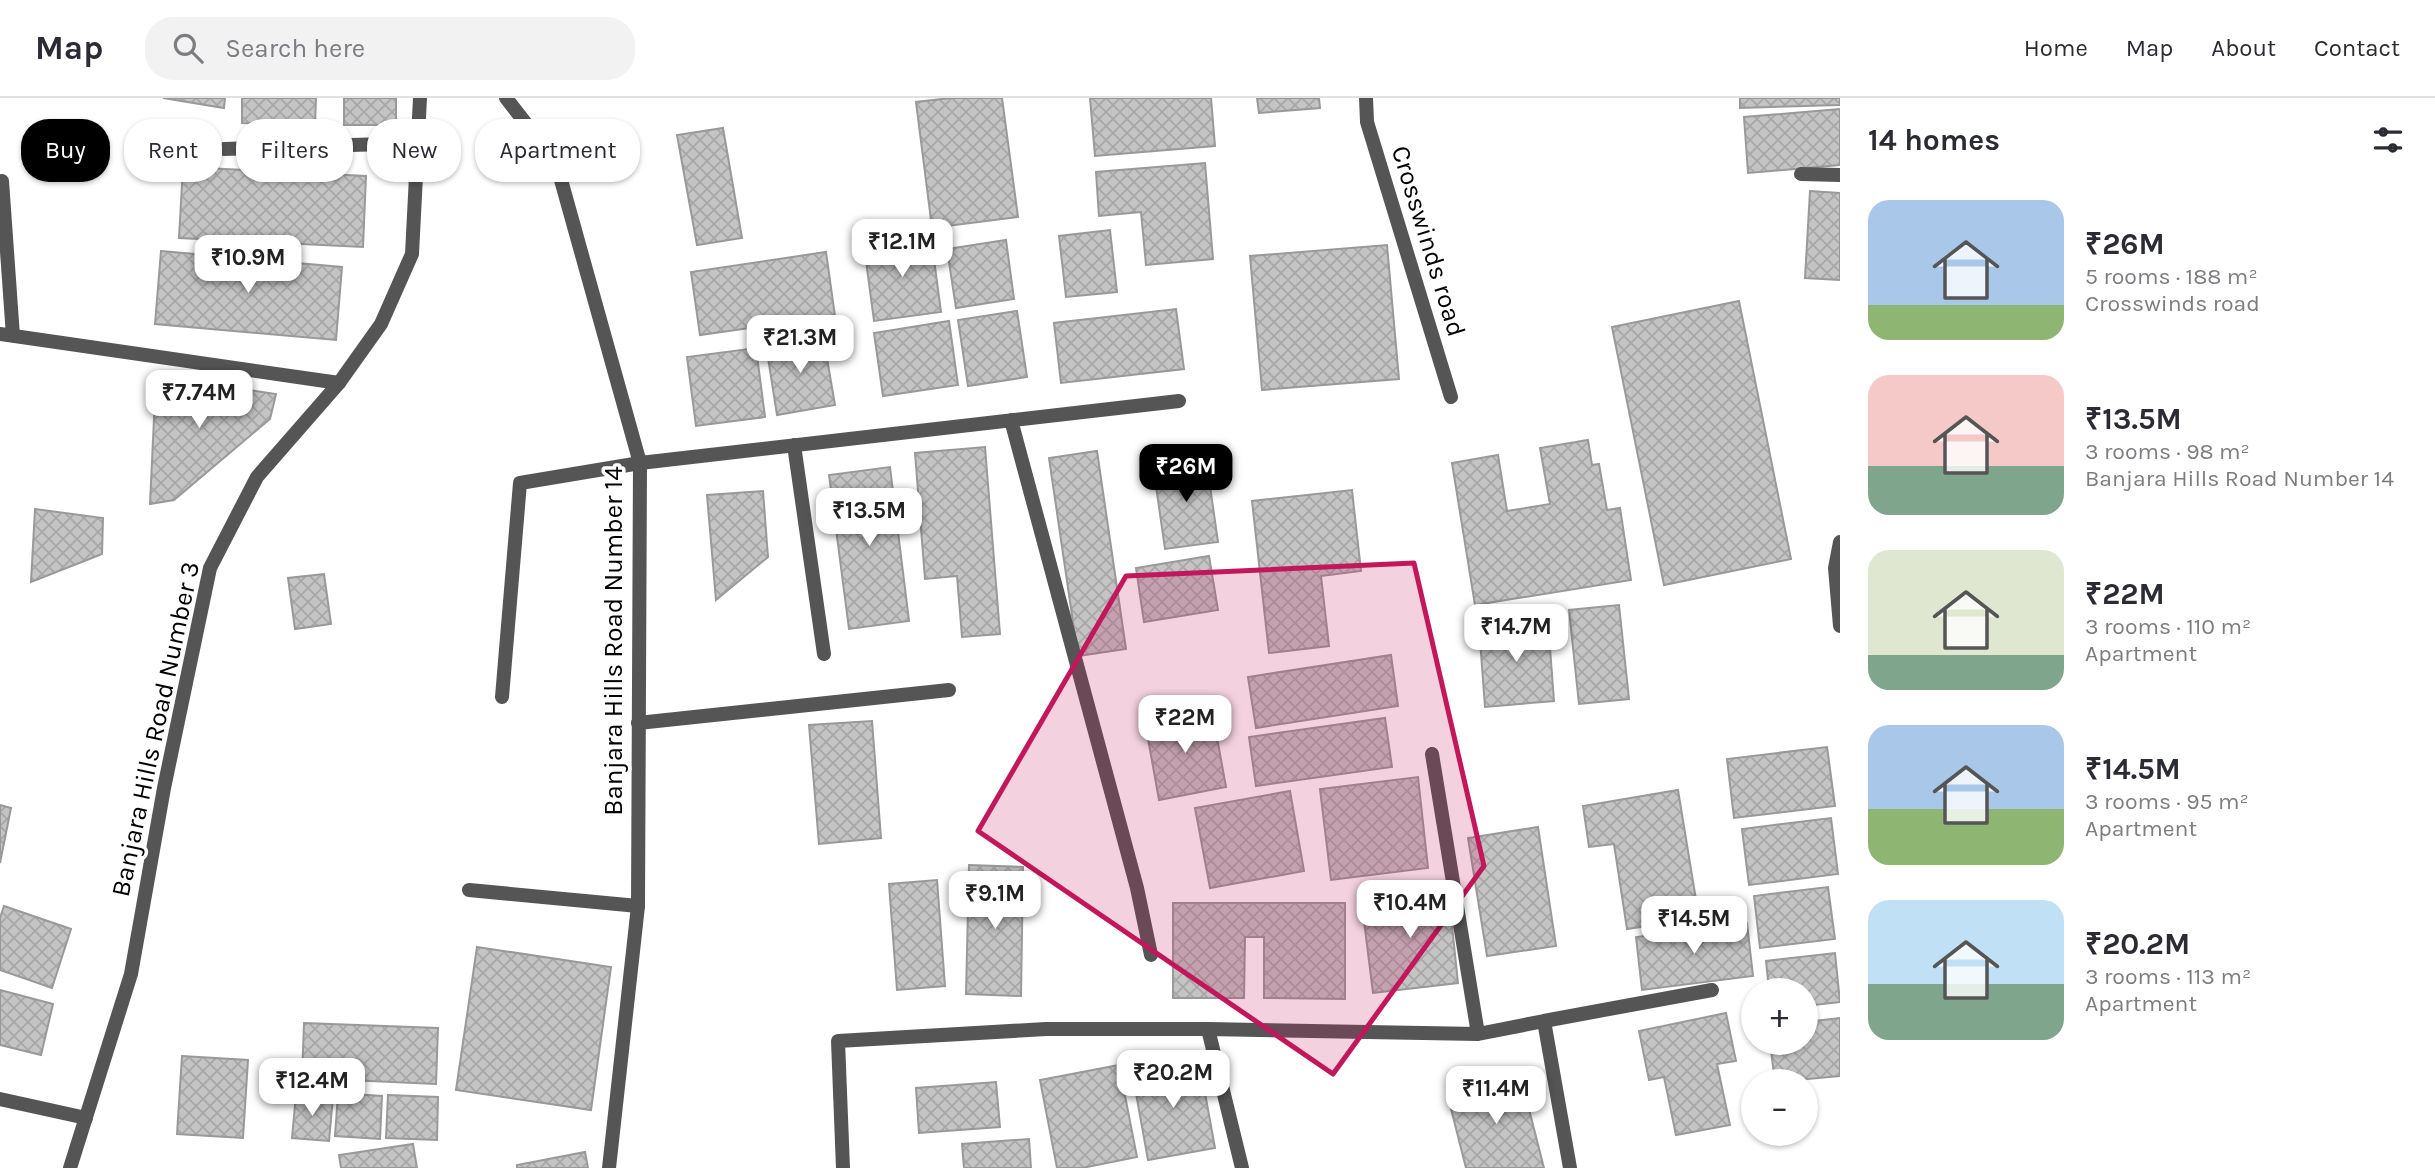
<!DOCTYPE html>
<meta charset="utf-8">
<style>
body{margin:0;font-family:Karla,sans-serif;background:#f2f2f3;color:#2b2b33;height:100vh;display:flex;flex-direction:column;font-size:26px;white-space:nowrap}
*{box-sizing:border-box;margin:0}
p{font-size:23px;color:#7c7c81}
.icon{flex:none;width:38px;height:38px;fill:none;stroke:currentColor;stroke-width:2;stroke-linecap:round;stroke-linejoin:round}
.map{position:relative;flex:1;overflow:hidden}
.drawer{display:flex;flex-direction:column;background:#fff;width:595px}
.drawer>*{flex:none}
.top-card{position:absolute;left:21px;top:21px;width:665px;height:63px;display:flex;gap:14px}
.fabs{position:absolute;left:1741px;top:880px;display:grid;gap:14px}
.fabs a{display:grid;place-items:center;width:77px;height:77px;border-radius:50%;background:#fff;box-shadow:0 2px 5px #0004;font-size:35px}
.price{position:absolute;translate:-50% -60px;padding:0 16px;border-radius:14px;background:#fff;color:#222;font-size:23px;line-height:46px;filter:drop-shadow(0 2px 4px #0008)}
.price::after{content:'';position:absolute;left:50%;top:42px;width:21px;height:16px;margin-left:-10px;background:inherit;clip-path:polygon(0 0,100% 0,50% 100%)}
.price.active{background:#000;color:#fff}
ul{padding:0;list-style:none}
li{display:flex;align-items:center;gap:21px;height:175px;padding:0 28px}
li span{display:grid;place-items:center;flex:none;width:196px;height:140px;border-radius:21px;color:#555}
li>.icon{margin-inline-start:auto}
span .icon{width:84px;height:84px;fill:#fffc;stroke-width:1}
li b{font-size:30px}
h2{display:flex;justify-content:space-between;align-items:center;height:84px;padding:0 28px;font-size:30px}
.tag{padding:0 24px;border-radius:28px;background:#fff;box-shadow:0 2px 5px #0004;font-size:24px;line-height:63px}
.tag.active{background:#000;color:#fff}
header{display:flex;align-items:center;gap:42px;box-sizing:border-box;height:98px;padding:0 35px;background:#fff;border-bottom:2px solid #e1e1e2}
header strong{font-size:33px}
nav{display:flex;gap:38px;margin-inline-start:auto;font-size:24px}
.search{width:490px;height:63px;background:#f2f2f3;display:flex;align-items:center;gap:18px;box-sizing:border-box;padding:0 24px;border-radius:28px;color:#7c7c81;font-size:26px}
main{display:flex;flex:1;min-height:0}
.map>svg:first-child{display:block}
.building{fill:url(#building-cross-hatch);stroke:#999;stroke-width:2}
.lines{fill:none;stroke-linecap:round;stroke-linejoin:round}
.minor{stroke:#555;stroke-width:14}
.tertiary{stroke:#555;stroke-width:14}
.marked{fill:#c2185b;fill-opacity:0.2;stroke:#c2185b;stroke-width:5;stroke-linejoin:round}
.labels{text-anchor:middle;stroke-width:7;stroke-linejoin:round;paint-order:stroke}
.street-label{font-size:26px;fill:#000;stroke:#fff}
</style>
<header>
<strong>Map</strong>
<div class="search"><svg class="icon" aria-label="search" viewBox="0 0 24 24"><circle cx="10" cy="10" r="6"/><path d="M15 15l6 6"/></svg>Search here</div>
<nav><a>Home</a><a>Map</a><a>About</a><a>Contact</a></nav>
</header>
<main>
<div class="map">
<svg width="1840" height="1070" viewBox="0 0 1840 1070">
<defs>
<pattern id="building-cross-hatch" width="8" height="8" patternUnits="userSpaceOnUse" patternTransform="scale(1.75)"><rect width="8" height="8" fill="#c4c4c4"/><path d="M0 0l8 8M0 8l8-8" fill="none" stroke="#a7a7a7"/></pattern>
</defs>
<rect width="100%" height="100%" fill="#fff"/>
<path class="building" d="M 163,0 L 225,0 L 224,10 Z
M 242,0 L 316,0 L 315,27 L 242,25 Z
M 344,0 L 396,0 L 396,27 L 344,27 Z
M 951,0 L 1002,0 L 1018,119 L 932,130 L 916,4 Z
M 1090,0 L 1211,0 L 1215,48 L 1095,58 Z
M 1257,0 L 1319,0 L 1320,10 L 1259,15 Z
M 1740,0 L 1840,0 L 1840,7 L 1740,10 Z
M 1840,11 L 1840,67 L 1748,75 L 1744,19 Z
M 723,30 L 742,140 L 697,147 L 677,37 Z
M 1205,65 L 1213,161 L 1146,167 L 1141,114 L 1099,118 L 1096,74 Z
M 183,69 L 366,78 L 363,149 L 179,140 Z
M 1810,93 L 1840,95 L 1840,182 L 1805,180 Z
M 1110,132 L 1117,194 L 1066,199 L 1059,138 Z
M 931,139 L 941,214 L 874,223 L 864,148 Z
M 1006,142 L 1014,201 L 956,210 L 947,151 Z
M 1387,147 L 1399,281 L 1262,292 L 1250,158 Z
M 161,153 L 342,169 L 336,242 L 155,226 Z
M 826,154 L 835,218 L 700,237 L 691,174 Z
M 1739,203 L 1791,461 L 1664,487 L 1612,229 Z
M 1176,211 L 1184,271 L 1061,285 L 1054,225 Z
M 1017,213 L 1027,279 L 968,288 L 958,222 Z
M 949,223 L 958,287 L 883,298 L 874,235 Z
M 823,237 L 835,307 L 777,317 L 766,247 Z
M 756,250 L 765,319 L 696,328 L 687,259 Z
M 156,278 L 276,296 L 270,321 L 174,402 L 150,406 Z
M 1588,342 L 1592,367 L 1599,366 L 1607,412 L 1620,410 L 1631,482 L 1475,507 L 1452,365 L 1498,357 L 1507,413 L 1550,406 L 1540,350 Z
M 985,349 L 1000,536 L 962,539 L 957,478 L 925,481 L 915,355 Z
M 1097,353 L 1126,551 L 1078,558 L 1049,360 Z
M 1206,360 L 1218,444 L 1165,451 L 1153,367 Z
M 890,369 L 909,523 L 849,531 L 829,377 Z
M 1352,392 L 1361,473 L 1321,478 L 1329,548 L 1269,555 L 1252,403 Z
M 763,393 L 768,459 L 716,502 L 707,397 Z
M 35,411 L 103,420 L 102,456 L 31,484 Z
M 1209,458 L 1218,512 L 1144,524 L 1136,470 Z
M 324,476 L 331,526 L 295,531 L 288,480 Z
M 1619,507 L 1629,601 L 1579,606 L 1569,512 Z
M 1548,523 L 1554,603 L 1485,609 L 1479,528 Z
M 1391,557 L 1398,608 L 1256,630 L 1248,579 Z
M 1212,612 L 1226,689 L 1159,702 L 1145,624 Z
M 1385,620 L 1392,669 L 1256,688 L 1249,639 Z
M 872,623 L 881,740 L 819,746 L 809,627 Z
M 1827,649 L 1835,708 L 1734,720 L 1727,661 Z
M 1418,679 L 1428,770 L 1331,782 L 1320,691 Z
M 1678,692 L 1699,820 L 1627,831 L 1614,746 L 1589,749 L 1583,708 Z
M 1290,693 L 1304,773 L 1210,790 L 1195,710 Z
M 0,707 L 11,710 L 0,765 Z
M 1831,720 L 1838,776 L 1749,787 L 1742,731 Z
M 1538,729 L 1556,848 L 1487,858 L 1468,740 Z
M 969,767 L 1023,769 L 1021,898 L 966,896 Z
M 937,782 L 945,888 L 897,892 L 889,786 Z
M 1448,789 L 1458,885 L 1373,895 L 1361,799 Z
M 1828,789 L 1835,841 L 1760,850 L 1754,798 Z
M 1173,805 L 1345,805 L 1345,901 L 1264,900 L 1264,839 L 1245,839 L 1244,900 L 1173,900 Z
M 4,808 L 71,831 L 52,890 L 0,872 L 0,820 Z
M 1747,825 L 1753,878 L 1642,892 L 1636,839 Z
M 477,849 L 611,869 L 591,1012 L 456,992 Z
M 1835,855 L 1840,904 L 1806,908 L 1806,892 L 1769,892 L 1766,863 Z
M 0,892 L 53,906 L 41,957 L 0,947 Z
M 1726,915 L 1736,963 L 1717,966 L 1730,1027 L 1676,1037 L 1664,979 L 1649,982 L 1639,933 Z
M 1840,920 L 1840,978 L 1775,984 L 1770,945 L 1806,945 L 1806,924 Z
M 304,925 L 438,930 L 436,986 L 302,980 Z
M 182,958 L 248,962 L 243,1040 L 177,1036 Z
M 1199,962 L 1215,1050 L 1148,1062 L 1132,973 Z
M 1119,967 L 1137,1059 L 1082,1070 L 1057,1070 L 1040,982 Z
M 1520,976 L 1544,1070 L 1466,1070 L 1447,995 Z
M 996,984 L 1000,1029 L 919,1035 L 916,990 Z
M 338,995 L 382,998 L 380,1041 L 335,1038 Z
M 296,996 L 333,999 L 329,1043 L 292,1040 Z
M 388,997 L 438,999 L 437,1042 L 386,1040 Z
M 1029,1041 L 1031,1070 L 964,1070 L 962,1046 Z
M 413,1046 L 417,1070 L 341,1070 L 339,1057 Z
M 585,1054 L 588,1070 L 517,1070 L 517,1067 Z"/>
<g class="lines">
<path class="minor" d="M 1366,0 L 1367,24 L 1451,299
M 224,51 L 417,45
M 1801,76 L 1840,77
M 2,83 L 13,238
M 0,236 L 339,285
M 1011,322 L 1137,790 L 1151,857
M 794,347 L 824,556
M 1840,444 L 1835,470 L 1840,528
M 502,599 L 520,385 L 640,365 L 1179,303
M 638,625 L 949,592
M 1432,656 L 1478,936 L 1544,923 L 1570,1070
M 469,792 L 638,808
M 1544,923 L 1712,892
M 1208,931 L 1478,936
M 0,1001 L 86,1020
M 843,1070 L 838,943 L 1046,931 L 1208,931 L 1242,1070"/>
<path class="tertiary" d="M 506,0 L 556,64 L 640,365 L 638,808 L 609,1070
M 70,1070 L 131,876 L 164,690 L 210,470 L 257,379 L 339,285 L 381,226 L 412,156 L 420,0"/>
</g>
<path class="marked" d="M 1414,465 L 1484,768 L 1333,976 L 978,733 L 1126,478 Z"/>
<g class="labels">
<g class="street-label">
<text transform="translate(1429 143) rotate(73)" y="9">Crosswinds road</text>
<text transform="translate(613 543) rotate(-90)" y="9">Banjara Hills Road Number 14</text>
<text transform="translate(155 631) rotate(-78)" y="9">Banjara Hills Road Number 3</text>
</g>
</g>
</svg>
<div class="fabs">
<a>+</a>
<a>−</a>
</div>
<b class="price" style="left:902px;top:181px">₹12.1M</b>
<b class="price" style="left:248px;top:197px">₹10.9M</b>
<b class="price" style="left:800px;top:277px">₹21.3M</b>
<b class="price" style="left:199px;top:332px">₹7.74M</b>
<b class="price active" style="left:1186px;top:406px">₹26M</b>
<b class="price" style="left:869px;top:450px">₹13.5M</b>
<b class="price" style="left:1516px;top:566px">₹14.7M</b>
<b class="price" style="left:1185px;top:657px">₹22M</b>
<b class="price" style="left:995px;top:833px">₹9.1M</b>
<b class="price" style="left:1410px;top:842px">₹10.4M</b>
<b class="price" style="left:1694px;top:858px">₹14.5M</b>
<b class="price" style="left:1173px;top:1012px">₹20.2M</b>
<b class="price" style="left:312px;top:1020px">₹12.4M</b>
<b class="price" style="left:1496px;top:1028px">₹11.4M</b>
<div class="top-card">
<a class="tag active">Buy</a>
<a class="tag">Rent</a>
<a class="tag">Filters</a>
<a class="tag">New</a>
<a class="tag">Apartment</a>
</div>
</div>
<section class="drawer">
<h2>14 homes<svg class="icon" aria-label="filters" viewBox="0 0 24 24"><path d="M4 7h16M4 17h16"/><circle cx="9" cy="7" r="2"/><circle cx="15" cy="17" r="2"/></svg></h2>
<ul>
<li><span style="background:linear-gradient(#a9c7e8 75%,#8fb573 0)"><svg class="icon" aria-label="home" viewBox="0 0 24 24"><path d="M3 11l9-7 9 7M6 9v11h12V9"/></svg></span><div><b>₹26M</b><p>5 rooms · 188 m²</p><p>Crosswinds road</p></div></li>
<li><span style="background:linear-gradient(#f6c9c9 65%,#7fa58c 0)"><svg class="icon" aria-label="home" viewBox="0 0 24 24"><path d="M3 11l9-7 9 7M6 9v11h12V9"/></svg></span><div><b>₹13.5M</b><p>3 rooms · 98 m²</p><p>Banjara Hills Road Number 14</p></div></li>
<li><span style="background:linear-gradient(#dfe7d0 75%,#7fa58c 0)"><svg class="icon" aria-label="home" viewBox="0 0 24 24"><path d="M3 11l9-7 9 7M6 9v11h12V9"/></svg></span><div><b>₹22M</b><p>3 rooms · 110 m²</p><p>Apartment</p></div></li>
<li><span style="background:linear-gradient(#a9c7e8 60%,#8fb573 0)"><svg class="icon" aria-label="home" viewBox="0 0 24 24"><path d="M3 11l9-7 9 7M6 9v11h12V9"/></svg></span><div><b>₹14.5M</b><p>3 rooms · 95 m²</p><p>Apartment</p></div></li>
<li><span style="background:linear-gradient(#bfe0f5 60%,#7fa58c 0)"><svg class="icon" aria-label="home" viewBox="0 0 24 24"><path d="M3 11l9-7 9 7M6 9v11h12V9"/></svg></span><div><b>₹20.2M</b><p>3 rooms · 113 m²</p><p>Apartment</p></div></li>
</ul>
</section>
</main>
